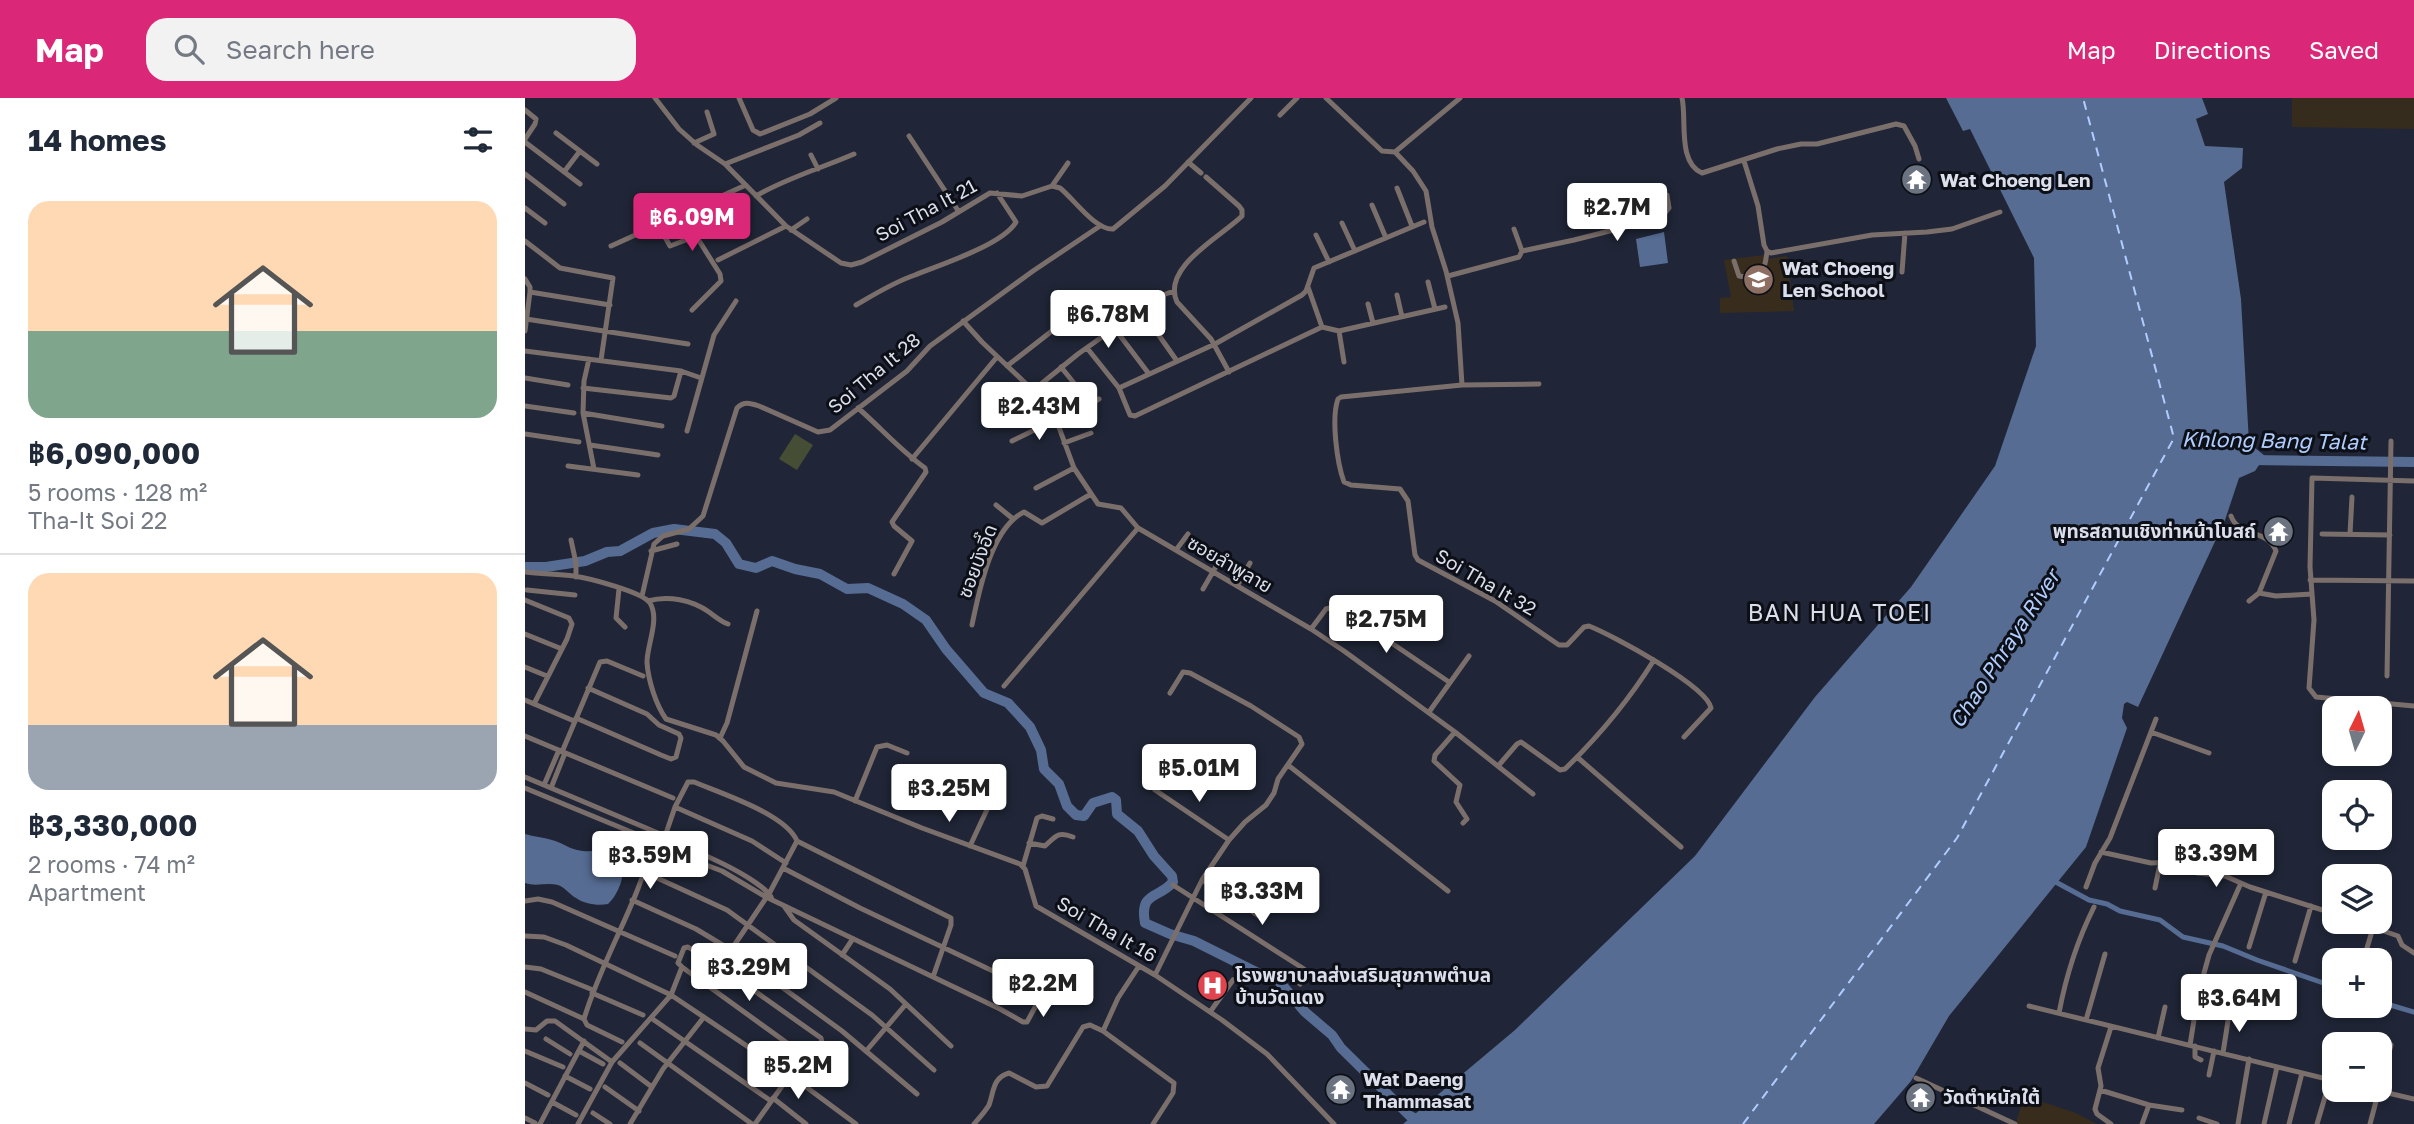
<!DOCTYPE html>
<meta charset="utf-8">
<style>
body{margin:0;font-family:"Golos Text","Noto Sans Thai",sans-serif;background:#f2f2f3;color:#1f2937;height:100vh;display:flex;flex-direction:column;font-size:26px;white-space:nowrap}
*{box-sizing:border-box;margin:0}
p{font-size:23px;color:#747a83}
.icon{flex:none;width:38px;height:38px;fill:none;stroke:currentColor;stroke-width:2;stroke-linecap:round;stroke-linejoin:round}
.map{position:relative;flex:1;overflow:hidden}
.drawer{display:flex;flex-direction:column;background:#fff;width:525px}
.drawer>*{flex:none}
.needle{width:46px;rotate:5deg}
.buttons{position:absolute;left:1797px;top:598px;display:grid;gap:14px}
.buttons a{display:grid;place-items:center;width:70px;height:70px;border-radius:14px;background:#fff;box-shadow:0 4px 10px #0003;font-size:35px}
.price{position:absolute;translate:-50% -60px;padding:0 16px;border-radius:7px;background:#fff;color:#222;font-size:23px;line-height:46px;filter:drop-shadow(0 2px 4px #0008)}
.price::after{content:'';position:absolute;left:50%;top:42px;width:21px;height:16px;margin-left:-10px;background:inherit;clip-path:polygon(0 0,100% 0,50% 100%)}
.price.active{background:#db2777;color:#fff}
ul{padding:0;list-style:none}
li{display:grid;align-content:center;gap:14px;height:371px;padding:0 28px}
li+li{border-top:2px solid #e0e1e3}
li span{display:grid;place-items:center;height:217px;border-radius:21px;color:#555}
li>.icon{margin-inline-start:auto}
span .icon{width:126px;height:126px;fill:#fffc;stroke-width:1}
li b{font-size:30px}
h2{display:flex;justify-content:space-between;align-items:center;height:84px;padding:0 28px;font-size:30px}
header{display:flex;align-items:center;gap:42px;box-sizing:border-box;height:98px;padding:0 35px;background:#db2777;color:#fff}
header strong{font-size:33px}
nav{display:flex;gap:38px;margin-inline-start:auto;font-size:24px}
.search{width:490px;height:63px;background:#f2f2f3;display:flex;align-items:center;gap:18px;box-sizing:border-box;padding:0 24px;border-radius:21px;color:#747a83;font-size:26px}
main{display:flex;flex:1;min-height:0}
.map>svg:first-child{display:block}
.industrial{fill:#362c1d}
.education{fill:#382c1d}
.green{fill:#454d35}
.water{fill:#566c93}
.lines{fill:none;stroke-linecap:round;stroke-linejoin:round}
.canal{stroke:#566c93;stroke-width:5}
.river{stroke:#566c93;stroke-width:10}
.ferry{stroke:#b0cdff;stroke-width:2;stroke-dasharray:9 7;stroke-linecap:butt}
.minor{stroke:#7b6f6c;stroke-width:5}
.labels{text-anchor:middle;stroke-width:6;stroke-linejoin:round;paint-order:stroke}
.poi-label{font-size:19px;font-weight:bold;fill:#dadfeb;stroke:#0d0f17;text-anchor:start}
.street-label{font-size:19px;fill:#dadfeb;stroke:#0d0f17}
.water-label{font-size:21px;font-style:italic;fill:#b0cdff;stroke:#0d0f17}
.quarter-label{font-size:23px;letter-spacing:2px;fill:#dadfeb;stroke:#0d0f17}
</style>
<header>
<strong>Map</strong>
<div class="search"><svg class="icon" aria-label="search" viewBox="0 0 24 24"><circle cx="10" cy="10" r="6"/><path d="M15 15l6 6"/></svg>Search here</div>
<nav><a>Map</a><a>Directions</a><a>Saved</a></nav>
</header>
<main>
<section class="drawer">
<h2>14 homes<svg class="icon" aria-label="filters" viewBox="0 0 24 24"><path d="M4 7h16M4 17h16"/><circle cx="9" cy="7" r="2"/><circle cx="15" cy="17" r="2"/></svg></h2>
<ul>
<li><span style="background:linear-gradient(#ffd9b3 60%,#7fa58c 0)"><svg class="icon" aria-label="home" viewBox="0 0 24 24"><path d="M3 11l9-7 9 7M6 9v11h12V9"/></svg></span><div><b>฿6,090,000</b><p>5 rooms · 128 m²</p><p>Tha-It Soi 22</p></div></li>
<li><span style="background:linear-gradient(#ffd9b3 70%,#9aa5b1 0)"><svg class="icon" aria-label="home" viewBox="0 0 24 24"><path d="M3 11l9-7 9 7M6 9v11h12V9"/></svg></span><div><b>฿3,330,000</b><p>2 rooms · 74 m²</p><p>Apartment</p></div></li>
</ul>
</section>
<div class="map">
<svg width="1889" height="1026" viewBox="0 0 1889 1026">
<rect width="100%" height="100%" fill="#202637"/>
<path class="industrial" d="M 1767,0 L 1889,0 L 1889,31 L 1767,29 Z"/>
<path class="education" d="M 1239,157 L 1242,161 L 1262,158 L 1269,213 L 1195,215 L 1195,200 L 1206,199 L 1199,162 Z
M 1499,998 L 1551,1015 L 1572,1026 L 1494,1026 L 1491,1025 Z"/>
<path class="green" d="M 270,336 L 288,347 L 272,372 L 254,361 Z"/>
<path class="water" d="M 1421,0 L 1677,0 L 1683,16 L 1671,21 L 1680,48 L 1718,50 L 1717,70 L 1699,84 L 1716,201 L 1724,345 L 1740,358 L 1730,373 L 1714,380 L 1700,422 L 1613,609 L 1602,604 L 1599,606 L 1597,620 L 1602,630 L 1561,749 L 1424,918 L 1386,983 L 1349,1026 L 878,1026 L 990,932 L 1170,758 L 1290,599 L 1386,489 L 1470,368 L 1511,248 L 1509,160 L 1445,31 L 1438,33 Z
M 1139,134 L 1143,165 L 1115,169 L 1111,141 Z
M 0,736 C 9,739 18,739 27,742 C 36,744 43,750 52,752 C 63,755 75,751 85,755 C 108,763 95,795 83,806 C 73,808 59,806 51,800 C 44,796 41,790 33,787 C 22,784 11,789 0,785 Z"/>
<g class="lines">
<path class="canal" d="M 1527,782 L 1564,802 L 1582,806 L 1595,813 L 1635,822 L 1658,839 L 1698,848 L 1732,862 L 1810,889
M 1855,904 L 1889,914"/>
<path class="river" d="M 1725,362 L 1889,364
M 0,469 L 21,469 L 60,463 L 82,454 L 95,453 L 128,435 L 149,431 L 190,436 L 201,445 L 214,466 L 231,470 L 247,463 L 270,471 L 295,476 L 322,491 L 343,490 L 378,506 L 401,522 L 421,551 L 459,595 L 483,605 L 505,629 L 516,652 L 519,671 L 534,686 L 542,708 L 551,717 L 559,718 L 568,705 L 587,699 L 591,702 L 592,716 L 613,733 L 629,758 L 647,778 L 648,784 C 634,801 614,793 620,825 L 645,836 L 669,843 L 739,878 L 753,882 L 780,914 L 807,937 L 816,950 L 885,1018 L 902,1026"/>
<path class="ferry" d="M 1218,1026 L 1432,740 L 1649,340 L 1558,0"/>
<path class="minor" d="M 130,0 L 154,31 L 172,47 L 200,66 L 261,128 L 316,165 L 326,167 L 337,164 L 417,124 L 465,95 L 497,98 L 527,88 L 535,90 C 549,101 570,132 588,131 L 640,88 L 726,0
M 214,0 L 228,32 L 235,36 L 285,16 L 311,0
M 801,0 L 857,53 L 870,54 L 935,0
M 1157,0 C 1162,21 1152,64 1177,75 L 1252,51 L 1276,46 L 1292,46 L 1371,26 L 1379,28 L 1390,48 L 1394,61
M 0,12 L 11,21 L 10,26 L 0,41
M 755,17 L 772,0
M 31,35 L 72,66
M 384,38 L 434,114
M 0,44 L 55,86
M 169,45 L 189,36 L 182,14
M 870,54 L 888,73 L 901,93 L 907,129 L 921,173 L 933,225 L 937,287 L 816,299 L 813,301 C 806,320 812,365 819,384 L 826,387 L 875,391 L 883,403 L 890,457 L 893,462 L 970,503 L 1034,547 L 1042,547 L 1059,529 L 1064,528 C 1087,537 1182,588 1186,610 L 1159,639
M 286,57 L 293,71
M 1219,63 L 1233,108 L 1239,147 L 1242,153 L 1246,155 L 1347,137 L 1402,134 L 1427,131 L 1475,114
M 663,64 L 676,75
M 200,66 L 274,37 L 295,25
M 39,74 L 55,53
M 0,76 L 39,106
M 681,79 L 714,108 L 717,112 L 717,118 C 697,138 636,169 652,204 L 686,241 L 704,274
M 527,88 L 543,65
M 872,90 L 887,128
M 231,98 C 261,80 297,70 329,56
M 847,107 L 861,140
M 0,110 L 20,125
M 817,125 L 830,153
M 133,127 L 145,148 L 166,140 L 173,141 L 195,176 L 196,183 L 167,212
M 266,132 L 282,121
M 791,137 L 804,164
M 0,143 L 35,170 L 88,180 L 76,262
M 86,148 L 221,87
M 997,153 L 1049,142 L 1136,120 L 1144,110 L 1142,97
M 193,162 L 261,128
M 1209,163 L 1214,178 C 1238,182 1240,173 1242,153
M 1377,174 L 1380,135
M 923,178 L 994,159 L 997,153 L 989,131
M 0,181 L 5,189 L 5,194 L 0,233
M 903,184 L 910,211
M 5,194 L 85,207
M 872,197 L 877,219
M 843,206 L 848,225
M 331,207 C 350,196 369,184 390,177 C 414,167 478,147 491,124 L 472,95
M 616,212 L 652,263
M 1,221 L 163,246
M 438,223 L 457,244 L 516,300 L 532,324 L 549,370 L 573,406 L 596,410 L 613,430 L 786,531 L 819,553 L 930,634 L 1008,696
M 797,229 L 814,233 L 920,209
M 590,231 L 624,276
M 814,233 L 819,264
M 562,250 L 594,290 L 605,317 L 610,318 L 797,229 L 783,189
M 0,253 L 156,273 L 176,280
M 64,261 L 59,283 L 58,315 L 69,371
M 482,268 L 568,201
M 536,269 L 561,300
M 0,280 L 43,287
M 937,287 L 1014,286
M 58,290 L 146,300 L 149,298 L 156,273
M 594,290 L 690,246 L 777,197 L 781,193 L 789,170 L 899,124
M 0,308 L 49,315
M 333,310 C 356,330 375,352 400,370 L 401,374 L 367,424 L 369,428 L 387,443 L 369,476
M 534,314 L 515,290 L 516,286 L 553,256 L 635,198 L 649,193
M 58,315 L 137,328
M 532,324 L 574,301
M 162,333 L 189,237 L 211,203
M 0,336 L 54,344
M 487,343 L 530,322
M 539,345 L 566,335
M 65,347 L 133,357
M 387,361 L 472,259
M 43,368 L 113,377
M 1889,383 L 1787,380 L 1785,469 L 1789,522 L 1784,590 L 1791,599 L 1889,608
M 511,390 L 549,370
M 471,407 L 487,420
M 1706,418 C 1713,439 1743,431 1751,453 L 1734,495 L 1724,503
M 1797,436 L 1865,437
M 1825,436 L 1827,399
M 46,442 L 51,465 L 51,479
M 651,452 L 663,436
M 126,453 L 152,446
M 0,474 C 16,476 33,476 49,478 C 63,480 118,494 125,505 C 135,521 122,547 122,564 C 123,582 131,607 141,621 L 191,637 L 198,643 L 219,669 L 251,685 L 309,694 L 397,730 L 495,766 L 500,771 L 511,808 L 630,877 L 697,922 L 742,956 L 809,1026
M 1785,482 L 1889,483
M 712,488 L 725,465
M 94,491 L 91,520 L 100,529
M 678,491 L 697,458
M 2,492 L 50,497
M 1734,495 L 1751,498 L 1787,496
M 117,498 L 129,446 L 138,438 L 164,431 L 178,418 L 212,310 C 219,303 225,305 234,308 L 293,334 L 305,332 L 382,273 L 405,248 L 508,173 L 575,128
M 0,502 L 44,520 L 47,526 L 42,541 L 9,606
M 123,503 C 143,497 167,502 184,514 C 191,519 195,523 203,526
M 447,527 C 454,493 466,430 499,414 L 517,425 L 566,396
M 786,531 L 801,511 L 812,508 L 924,584
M 0,536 L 37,551
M 0,569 L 22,578
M 1862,578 L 1866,343
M 479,588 L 613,430
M 0,602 L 49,623
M 904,614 L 944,558
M 51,620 L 136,657 L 146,661 L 151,659 L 156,640 L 154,636 L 134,627 L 122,616 L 63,590
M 930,634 L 910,657 L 909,663 L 935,687 L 931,704 L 942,721 L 938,725
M 1626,634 L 1684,655
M 0,638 L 148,700
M 195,640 L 202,625 L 232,513
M 37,654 L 75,564 L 82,563 L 118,578
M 1052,659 L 1156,749
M 763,667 L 923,793
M 974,667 L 992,646 L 996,644 L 1035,672 L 1040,671 C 1074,638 1104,602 1129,562
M 0,679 L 133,735
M 19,687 L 34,652
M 0,690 L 128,743 C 131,744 135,743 138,743 C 159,745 240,782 247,801
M 26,690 L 40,655
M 630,692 L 704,742
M 330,703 L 352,649 L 362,647 L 382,655
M 150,709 L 227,743 L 261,765
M 131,744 L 136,750 L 197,773 L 241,799 L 475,911 L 498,924 L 502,924 L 514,902 L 511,898 L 470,874 L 335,810 L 258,770
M 504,745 L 520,748 C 531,738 533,733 548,739
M 445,748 L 466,703
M 136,750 L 150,709 L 163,684 L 169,684 C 195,695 261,716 272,743 L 426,820 L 426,827 L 408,879
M 1576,754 L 1626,765 L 1650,764 L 1672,775 L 1700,778 L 1725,789 L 1810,816
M 498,768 L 512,720 L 517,718 L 528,721
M 119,774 L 202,812 L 347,917 L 409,972
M 677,782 L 737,820
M 648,787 L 779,871 L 781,877 L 775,886
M 1561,789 L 1570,765 L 1585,740 L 1631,621
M 1630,790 L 1635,766
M 107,802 L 171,831 L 206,852 L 317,933 L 392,996
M 0,803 L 13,801 L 27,804 L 150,858
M 259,808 L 269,822 L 365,891 L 426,948
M 1833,824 L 1873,838 L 1877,847 L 1889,855
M 0,838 L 19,839 L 41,847 L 146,897 L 265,977 L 331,1026
M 163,849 L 200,872 L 296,940 L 297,945 L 287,958 L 280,958 L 157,869 L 153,865 L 159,850 Z
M 1724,849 L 1741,794
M 206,852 L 245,794 L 272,743
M 317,857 L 327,842
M 1770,863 L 1786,808
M 1838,863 L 1848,830
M 0,869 L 16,871 L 68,892
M 630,877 L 677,782 L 704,742 L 720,724 L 741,707 L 749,695 L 753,681 L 777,646 L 774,639 L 726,608 L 665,575 L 658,574 L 645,595
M 0,894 L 59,921 L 62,927 L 97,944
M 67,895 L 118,917
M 1710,905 L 1714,881
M 1504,908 L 1810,983
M 685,914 L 708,882
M 1534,915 C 1541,878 1552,843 1569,809
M 59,921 C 77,860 114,805 128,743
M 129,922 L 246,1003
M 1561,922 L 1580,856
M 0,931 L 11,932 L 22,923 L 30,923 L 87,964
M 578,933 L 649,985 L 648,995 L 628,1026
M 1633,940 L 1640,909
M 21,941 L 45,956
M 115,945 L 227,1026
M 1665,947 L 1673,897 L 1684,857 L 1716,785
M 1670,948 L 1670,959 L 1676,962
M 342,952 L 381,906
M 0,953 L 38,969
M 54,953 L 78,966
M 1698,955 L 1705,910 L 1710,905 L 1721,906
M 95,965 L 127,989
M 1684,977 L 1689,953
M 40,978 L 65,991
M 1391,980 L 1490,1026
M 1800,981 L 1809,953
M 0,985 L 23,997
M 80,989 L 114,1013
M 1855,990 L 1866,947
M 1575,992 L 1624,1007 L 1657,1012
M 1850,992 L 1889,1001
M 248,1000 L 281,1026
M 27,1004 L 51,1017
M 68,1015 L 85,1026
M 0,1020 L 10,1025
M 1674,1020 L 1692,1026
M 15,1026 L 59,943
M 53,1026 L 87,964 L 146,897 L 157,869
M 105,1026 L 138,971 L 179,919
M 230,1026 L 265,977
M 449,1026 C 454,1020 460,1014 464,1007 C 469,994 467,980 484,975 L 511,989 L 522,988 L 558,929 L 565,927 L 578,933 L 593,900 L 614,868
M 1586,1026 L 1572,1016 L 1570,1011 L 1576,988 L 1573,970 L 1586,929
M 1617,1026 L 1624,1007
M 1713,1026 L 1724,961
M 1739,1026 L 1752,969
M 1764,1026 L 1777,975
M 1792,1026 L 1805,982
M 1845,1026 L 1854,992"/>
</g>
<defs>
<symbol id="temple-disc" viewBox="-11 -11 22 22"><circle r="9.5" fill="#6b7280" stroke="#0d0f17"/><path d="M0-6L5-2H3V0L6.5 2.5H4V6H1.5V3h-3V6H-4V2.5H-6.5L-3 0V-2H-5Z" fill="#fff"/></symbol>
<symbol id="school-disc" viewBox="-11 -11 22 22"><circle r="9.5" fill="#8d6e63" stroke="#0d0f17"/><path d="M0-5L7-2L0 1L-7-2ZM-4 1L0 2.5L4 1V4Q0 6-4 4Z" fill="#fff"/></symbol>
<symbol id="hospital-disc" viewBox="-11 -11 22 22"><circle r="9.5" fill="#e0444e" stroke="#0d0f17"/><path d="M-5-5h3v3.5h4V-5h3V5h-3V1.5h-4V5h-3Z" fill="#fff"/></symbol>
</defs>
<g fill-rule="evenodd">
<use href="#temple-disc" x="1374" y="64" width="35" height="35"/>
<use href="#school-disc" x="1216" y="164" width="35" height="35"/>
<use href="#temple-disc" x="1736" y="416" width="35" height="35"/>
<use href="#hospital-disc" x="670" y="870" width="35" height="35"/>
<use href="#temple-disc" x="798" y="974" width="35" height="35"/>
<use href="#temple-disc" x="1378" y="982" width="35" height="35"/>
</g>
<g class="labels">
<g class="poi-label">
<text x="1415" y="89">Wat Choeng Len</text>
<text x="1257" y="177">Wat Choeng<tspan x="1257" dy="22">Len School</tspan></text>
<text x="1731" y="440" text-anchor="end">พุทธสถานเชิงท่าหน้าโบสถ์</text>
<text x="710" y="884">โรงพยาบาลส่งเสริมสุขภาพตำบล<tspan x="710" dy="22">บ้านวัดแดง</tspan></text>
<text x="838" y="988">Wat Daeng<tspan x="838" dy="22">Thammasat</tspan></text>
<text x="1418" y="1006">วัดตำหนักใต้</text>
</g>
<g class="street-label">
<text transform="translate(401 112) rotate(-28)" y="7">Soi Tha It 21</text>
<text transform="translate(349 275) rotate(-40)" y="7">Soi Tha It 28</text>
<text transform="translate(452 463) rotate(-69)" y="7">ซอยบังอี๊ด</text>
<text transform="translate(705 466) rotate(30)" y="7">ซอยลำพูลาย</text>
<text transform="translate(961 484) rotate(30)" y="7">Soi Tha It 32</text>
<text transform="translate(582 831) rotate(30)" y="7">Soi Tha It 16</text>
</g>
<g class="water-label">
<text transform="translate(1749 343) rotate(1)" y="7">Khlong Bang Talat</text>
<text transform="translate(1480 551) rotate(-57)" y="7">Chao Phraya River</text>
</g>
<g class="quarter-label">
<text x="1315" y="523">BAN HUA TOEI</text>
</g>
</g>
</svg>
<div class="buttons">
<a><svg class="needle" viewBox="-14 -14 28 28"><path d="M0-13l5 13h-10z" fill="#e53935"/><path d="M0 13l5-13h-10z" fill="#747a83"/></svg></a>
<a><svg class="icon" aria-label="locate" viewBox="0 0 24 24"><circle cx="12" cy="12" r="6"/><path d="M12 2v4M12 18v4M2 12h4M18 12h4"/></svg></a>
<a><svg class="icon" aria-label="layers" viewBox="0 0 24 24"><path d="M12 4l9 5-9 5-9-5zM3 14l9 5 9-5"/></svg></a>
<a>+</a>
<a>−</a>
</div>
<b class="price" style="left:1092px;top:145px">฿2.7M</b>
<b class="price active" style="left:167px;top:155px">฿6.09M</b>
<b class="price" style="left:583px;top:252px">฿6.78M</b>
<b class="price" style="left:514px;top:344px">฿2.43M</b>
<b class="price" style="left:861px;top:557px">฿2.75M</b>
<b class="price" style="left:674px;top:706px">฿5.01M</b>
<b class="price" style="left:424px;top:726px">฿3.25M</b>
<b class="price" style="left:1691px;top:791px">฿3.39M</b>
<b class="price" style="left:125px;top:793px">฿3.59M</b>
<b class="price" style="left:737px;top:829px">฿3.33M</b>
<b class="price" style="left:224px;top:905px">฿3.29M</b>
<b class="price" style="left:518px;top:921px">฿2.2M</b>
<b class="price" style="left:1714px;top:936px">฿3.64M</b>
<b class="price" style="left:273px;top:1003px">฿5.2M</b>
</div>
</main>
